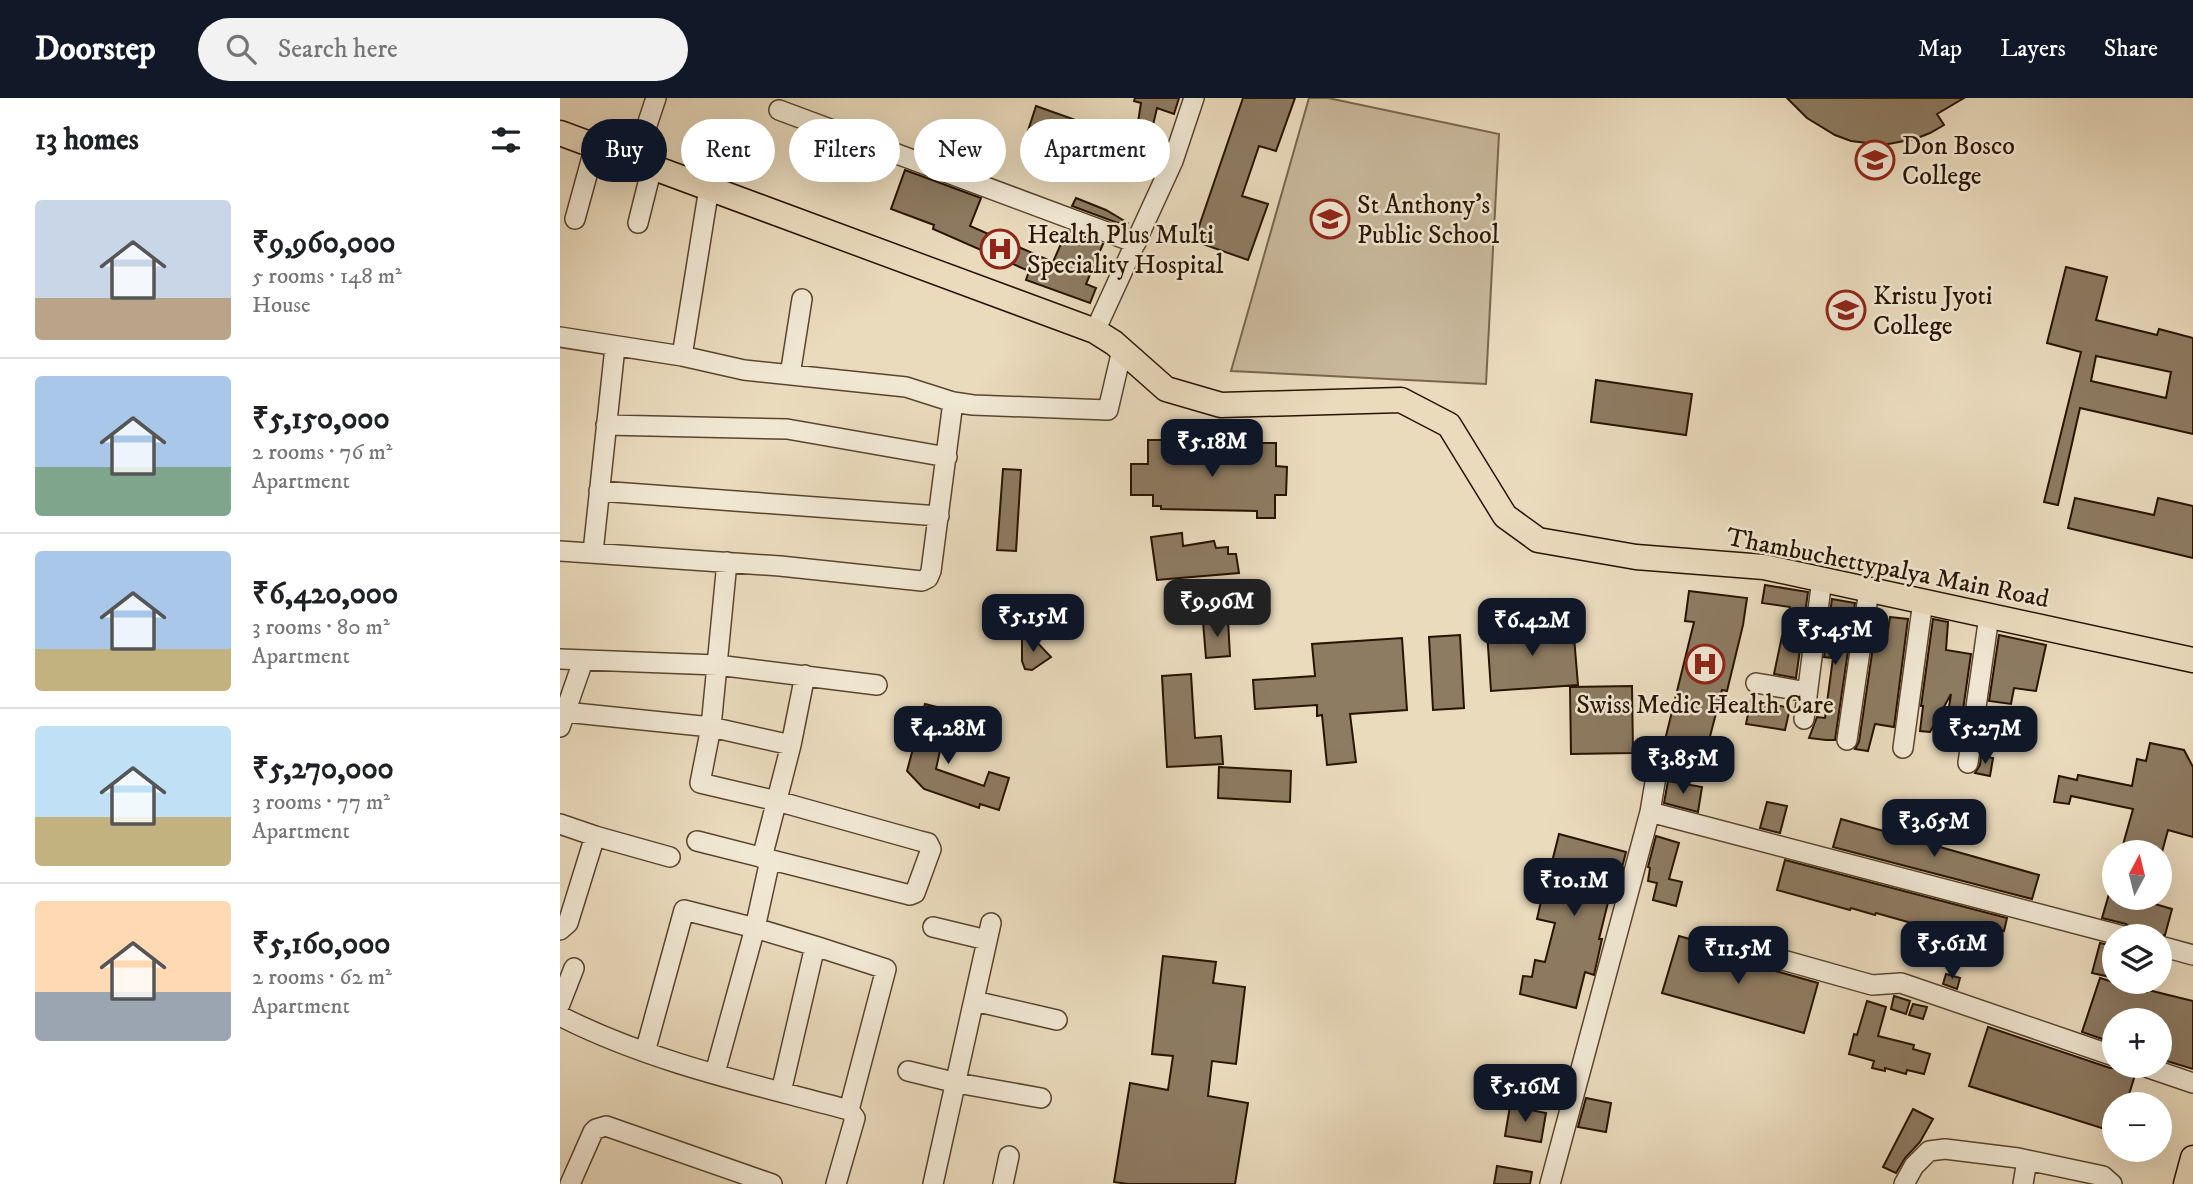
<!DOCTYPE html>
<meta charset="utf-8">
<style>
body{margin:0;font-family:"IM FELL DW Pica",serif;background:#f2f2f2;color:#202124;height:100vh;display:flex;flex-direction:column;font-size:26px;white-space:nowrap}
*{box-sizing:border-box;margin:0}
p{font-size:23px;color:#757577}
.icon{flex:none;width:38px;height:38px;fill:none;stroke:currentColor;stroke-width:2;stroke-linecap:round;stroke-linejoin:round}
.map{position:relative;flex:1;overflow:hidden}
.panel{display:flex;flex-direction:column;background:#fff;width:560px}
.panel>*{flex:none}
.hud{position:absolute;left:21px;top:21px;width:665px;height:63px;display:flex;gap:14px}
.needle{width:46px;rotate:7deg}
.controls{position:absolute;left:1542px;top:742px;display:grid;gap:14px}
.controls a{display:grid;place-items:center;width:70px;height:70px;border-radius:50%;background:#fff;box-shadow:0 7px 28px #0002;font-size:35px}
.price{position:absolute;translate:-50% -60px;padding:0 16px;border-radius:14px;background:#111827;color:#fff;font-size:23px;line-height:46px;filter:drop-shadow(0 2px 4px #0008)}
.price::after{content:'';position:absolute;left:50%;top:42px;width:21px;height:16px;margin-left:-10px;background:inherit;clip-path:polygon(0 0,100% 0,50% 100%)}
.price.active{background:#222;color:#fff}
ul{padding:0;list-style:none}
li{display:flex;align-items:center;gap:21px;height:175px;padding:0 35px}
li+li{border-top:2px solid #e0e0e0}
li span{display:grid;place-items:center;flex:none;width:196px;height:140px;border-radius:7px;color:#555}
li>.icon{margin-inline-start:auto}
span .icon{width:84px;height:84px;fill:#fffc;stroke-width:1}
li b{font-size:30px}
h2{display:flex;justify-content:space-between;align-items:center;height:84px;padding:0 35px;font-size:30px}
.pill{padding:0 24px;border-radius:32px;background:#fff;box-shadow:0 7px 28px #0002;font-size:24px;line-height:63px}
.pill.active{background:#111827;color:#fff}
header{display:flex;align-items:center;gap:42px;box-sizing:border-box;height:98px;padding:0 35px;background:#111827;color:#fff}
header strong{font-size:33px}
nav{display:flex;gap:38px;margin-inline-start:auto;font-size:24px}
.search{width:490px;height:63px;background:#f2f2f2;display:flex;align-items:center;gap:18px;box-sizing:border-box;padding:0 24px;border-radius:38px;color:#757577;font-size:26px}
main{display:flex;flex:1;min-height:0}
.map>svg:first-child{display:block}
.green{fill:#c9b99d;stroke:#79664e;stroke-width:2}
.building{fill:#8d7b62;stroke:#291300;stroke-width:2;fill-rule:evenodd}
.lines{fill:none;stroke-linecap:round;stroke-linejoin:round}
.minor-casing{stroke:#59452f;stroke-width:22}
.major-casing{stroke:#291300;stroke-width:27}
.minor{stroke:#f1e8d4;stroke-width:19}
.major{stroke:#eadbbd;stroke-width:24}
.labels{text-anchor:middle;stroke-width:5;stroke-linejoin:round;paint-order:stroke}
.poi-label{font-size:26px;fill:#291300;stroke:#f1e8d4;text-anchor:start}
.street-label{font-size:26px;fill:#291300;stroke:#f1e8d4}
</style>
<header>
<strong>Doorstep</strong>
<div class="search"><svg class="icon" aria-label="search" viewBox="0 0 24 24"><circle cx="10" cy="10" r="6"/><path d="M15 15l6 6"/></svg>Search here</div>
<nav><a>Map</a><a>Layers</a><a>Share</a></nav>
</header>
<main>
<section class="panel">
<h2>13 homes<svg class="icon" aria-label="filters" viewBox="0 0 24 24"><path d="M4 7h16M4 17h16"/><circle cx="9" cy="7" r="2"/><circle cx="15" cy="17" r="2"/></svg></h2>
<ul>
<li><span style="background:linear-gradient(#c9d6e8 70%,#b9a48a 0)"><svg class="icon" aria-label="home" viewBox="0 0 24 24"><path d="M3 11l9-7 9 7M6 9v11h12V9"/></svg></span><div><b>₹9,960,000</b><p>5 rooms · 148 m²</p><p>House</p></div></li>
<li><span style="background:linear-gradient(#a9c7e8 65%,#7fa58c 0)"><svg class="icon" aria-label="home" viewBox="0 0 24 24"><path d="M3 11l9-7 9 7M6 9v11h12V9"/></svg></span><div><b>₹5,150,000</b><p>2 rooms · 76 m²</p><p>Apartment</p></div></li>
<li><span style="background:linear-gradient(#a9c7e8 70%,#c2b280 0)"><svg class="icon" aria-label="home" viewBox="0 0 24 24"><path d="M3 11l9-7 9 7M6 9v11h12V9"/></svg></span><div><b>₹6,420,000</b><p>3 rooms · 80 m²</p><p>Apartment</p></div></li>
<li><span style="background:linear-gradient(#bfe0f5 65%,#c2b280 0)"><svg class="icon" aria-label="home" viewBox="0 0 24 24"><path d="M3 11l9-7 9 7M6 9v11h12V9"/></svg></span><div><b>₹5,270,000</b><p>3 rooms · 77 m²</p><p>Apartment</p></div></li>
<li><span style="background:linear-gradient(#ffd9b3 65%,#9aa5b1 0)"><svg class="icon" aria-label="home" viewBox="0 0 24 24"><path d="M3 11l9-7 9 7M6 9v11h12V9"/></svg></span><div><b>₹5,160,000</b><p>2 rooms · 62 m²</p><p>Apartment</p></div></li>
</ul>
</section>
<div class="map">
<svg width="1633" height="1086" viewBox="0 0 1633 1086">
<rect width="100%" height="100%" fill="#eadbbd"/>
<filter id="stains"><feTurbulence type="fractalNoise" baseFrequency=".00286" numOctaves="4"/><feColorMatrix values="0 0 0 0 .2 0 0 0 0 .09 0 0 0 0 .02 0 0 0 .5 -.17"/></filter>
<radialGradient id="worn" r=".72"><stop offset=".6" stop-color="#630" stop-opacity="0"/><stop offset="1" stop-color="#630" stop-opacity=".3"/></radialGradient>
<path class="green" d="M 749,0 L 768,0 L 939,36 L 926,286 L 671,273 Z"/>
<path class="building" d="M 575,0 L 619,0 L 614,16 L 597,10 L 593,27 L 578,24 L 581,5 L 574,3 Z
M 683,0 L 735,0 L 716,53 L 699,48 L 682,98 L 708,106 L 688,162 L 634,143 Z
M 1227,0 L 1404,0 L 1377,16 L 1384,27 L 1370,35 L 1355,41 L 1323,47 L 1291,43 L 1275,37 L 1247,20 Z
M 476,8 L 527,26 L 516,57 L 466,39 Z
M 577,45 L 603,55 L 596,72 L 570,61 Z
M 345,72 L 421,100 L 410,128 L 493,164 L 507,132 L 543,146 L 526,186 L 536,190 L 530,205 L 466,182 L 469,173 L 373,131 L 374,127 L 331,111 Z
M 516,100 L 546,112 L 568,125 L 566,128 L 512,108 Z
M 1506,169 L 1547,179 L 1536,222 L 1597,237 L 1599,231 L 1633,240 L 1633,336 L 1520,310 L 1498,407 L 1484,404 L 1521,254 L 1487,245 ZM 1536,258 L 1611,274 L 1606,300 L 1531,283 Z
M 1036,282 L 1132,296 L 1126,337 L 1031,324 Z
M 588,342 L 603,342 L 602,354 L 671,355 L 671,345 L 716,345 L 716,368 L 727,369 L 726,397 L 715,397 L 715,420 L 697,420 L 697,413 L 601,411 L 601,408 L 593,408 L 593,397 L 571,397 L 571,366 L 588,366 Z
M 443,371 L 461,372 L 456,453 L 437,452 Z
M 1515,400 L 1594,417 L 1598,400 L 1633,408 L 1633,460 L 1508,430 Z
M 622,435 L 623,448 L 654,443 L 656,450 L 668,449 L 668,456 L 676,456 L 679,475 L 597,482 L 591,439 Z
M 1205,487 L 1248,494 L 1236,580 L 1214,576 L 1222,538 L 1225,539 L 1230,509 L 1202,505 Z
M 1129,493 L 1187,500 L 1183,527 L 1167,593 L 1162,592 L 1146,654 L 1113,645 L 1106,638 L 1134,524 L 1125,523 Z
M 1272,501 L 1295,505 L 1275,642 L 1266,642 L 1249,640 L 1257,619 L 1265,620 L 1273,560 L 1264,559 Z
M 1330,519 L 1348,521 L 1334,629 L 1315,626 L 1308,653 L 1295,651 L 1299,644 L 1314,542 L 1326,544 Z
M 1373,521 L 1388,524 L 1386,552 L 1411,556 L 1401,626 L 1399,626 L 1397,638 L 1385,636 L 1391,596 L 1370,634 L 1360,633 L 1363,608 L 1361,608 Z
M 668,522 L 670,558 L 646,560 L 643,524 Z
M 1013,527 L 1018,587 L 931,593 L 927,533 Z
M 900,537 L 904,610 L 873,612 L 869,539 Z
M 1439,537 L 1486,547 L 1476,593 L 1454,590 L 1451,606 L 1429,603 Z
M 471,538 L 491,559 L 472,572 L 465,571 L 462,563 L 462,541 Z
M 842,540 L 847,612 L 790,616 L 796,664 L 767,667 L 762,617 L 757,618 L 757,607 L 695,611 L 693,582 L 755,578 L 752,546 Z
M 631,576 L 635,640 L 661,638 L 663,666 L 607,669 L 602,578 Z
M 1072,588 L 1073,655 L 1011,656 L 1010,589 Z
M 1191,602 L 1230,610 L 1225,632 L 1186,626 Z
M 365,606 L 389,612 L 376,671 L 424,688 L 429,674 L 449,680 L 439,712 L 420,706 L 419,710 L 364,691 L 347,673 Z
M 1590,645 L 1624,652 L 1633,669 L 1633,739 L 1608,732 L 1602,754 L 1561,754 L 1573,711 L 1511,698 L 1509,706 L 1494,704 L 1499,678 L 1517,682 L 1518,677 L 1572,688 L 1577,661 L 1586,663 Z
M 1421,658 L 1433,660 L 1430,678 L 1415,675 L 1420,667 Z
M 659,669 L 731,673 L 730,704 L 658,700 Z
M 1108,683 L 1142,689 L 1138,714 L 1104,705 Z
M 1207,704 L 1227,708 L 1220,735 L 1200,730 Z
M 1281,721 L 1479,777 L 1472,801 L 1273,749 Z
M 999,736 L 1066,754 L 1057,789 L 1052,788 L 1039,841 L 1042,841 L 1034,877 L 1025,874 L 1016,910 L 960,896 L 963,878 L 972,879 L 975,862 L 985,864 L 995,825 L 977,821 L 987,776 L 989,776 Z
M 1096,738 L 1119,745 L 1109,781 L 1122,784 L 1116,808 L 1093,802 L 1097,785 L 1088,783 L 1090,770 L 1088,769 Z
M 1225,762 L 1447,820 L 1444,833 L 1438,832 L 1434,847 L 1396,837 L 1395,840 L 1386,839 L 1360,832 L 1362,828 L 1316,815 L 1315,817 L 1291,810 L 1290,812 L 1217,792 Z
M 1549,796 L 1554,797 L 1554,800 L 1563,800 L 1587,806 L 1588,804 L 1612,811 L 1605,837 L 1592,838 L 1574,833 L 1566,826 L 1542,820 Z
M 1119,838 L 1175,854 L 1178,860 L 1184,864 L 1258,885 L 1244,935 L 1102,895 Z
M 1540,845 L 1554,848 L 1554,864 L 1550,879 L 1532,875 Z
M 603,858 L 656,864 L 653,885 L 685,889 L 676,966 L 652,963 L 648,998 L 688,1005 L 675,1086 L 568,1086 L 554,1084 L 570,985 L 608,992 L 613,958 L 592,956 Z
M 1386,876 L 1400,880 L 1397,891 L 1383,886 Z
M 1540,880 L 1587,894 L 1588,892 L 1633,903 L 1633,971 L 1600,961 L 1600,922 L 1554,922 L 1554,945 L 1522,934 Z
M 1334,898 L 1350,903 L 1346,916 L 1331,911 Z
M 1307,903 L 1326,909 L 1318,938 L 1354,947 L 1353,951 L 1370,956 L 1364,976 L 1347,972 L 1346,976 L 1325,970 L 1325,973 L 1312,970 L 1314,963 L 1289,956 L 1294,936 L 1297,937 Z
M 1353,906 L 1367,909 L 1363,921 L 1349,917 Z
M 1428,929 L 1550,970 L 1571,969 L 1575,977 L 1566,1006 L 1554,1006 L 1554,1034 L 1409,988 Z
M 1026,1000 L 1051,1005 L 1046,1034 L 1018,1029 Z
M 950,1008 L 986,1015 L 981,1044 L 945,1038 Z
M 1353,1011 L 1373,1021 L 1360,1044 L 1345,1060 L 1336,1075 L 1323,1069 Z
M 937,1068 L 972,1074 L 970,1086 L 934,1086 Z"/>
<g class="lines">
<defs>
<path id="minor" d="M 219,12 L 576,145
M 75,63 L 96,0
M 15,121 L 35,48
M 78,125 L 92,69
M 535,233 L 613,63 L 634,0
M 0,239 L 122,258 L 184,272 L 346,289 L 393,304 L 413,307 L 548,312 L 562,252
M 122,258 L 149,90
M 230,277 L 242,201
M 46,327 L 227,331 L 387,359
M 39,393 L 379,418
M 0,453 L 220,468 L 362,483 L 368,480 L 371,473 L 393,304
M 33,454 L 55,249
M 0,561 L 157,567 L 317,587
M 1196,585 L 1247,594
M 5,614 L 151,629 L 231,647
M 1244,621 L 1262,481
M 0,629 L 23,563
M 1287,642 L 1309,492
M 1343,650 L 1363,503
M 1408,665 L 1429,518
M 1090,714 L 1563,838
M 0,726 L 35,738 L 8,825 L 0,832
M 35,738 L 110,759
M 137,743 L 350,797 L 355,795 L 371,751 L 368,745 L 360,743 L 217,703 L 140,685 L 151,629 L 167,464
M 202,760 L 231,647 L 245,577
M 373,829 L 427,842
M 255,848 L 326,871 L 289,1012
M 1600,848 L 1633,857
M 1187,852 L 1312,887 L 1341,885 L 1554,958
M 414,903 L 497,922
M 0,906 L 14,870
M 0,918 C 90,964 192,986 289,1012 L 295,1020 L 276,1086
M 85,954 L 124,812 L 195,830 L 255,848 L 221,994
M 1583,968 L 1633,985
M 348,973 L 397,985 L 481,1000
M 155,975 L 195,830 L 210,762
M 10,1086 L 33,1034 L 36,1031 L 46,1028 L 212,1086
M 373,1086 L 431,825
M 443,1086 L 449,1058
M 990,1086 L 1090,714 L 1101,649
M 1344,1086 L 1354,1068 L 1369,1053 L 1385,1051 L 1458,1060 L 1543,1078 L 1552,1086
M 1463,1086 L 1467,1062"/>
<path id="major" d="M 0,35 L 535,233 L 554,245 L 606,291 L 661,307 L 841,302 L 889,327 L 945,418 L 978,442 L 1076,459 L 1204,469 L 1633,562
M 1626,1086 L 1633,1060"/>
</defs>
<use href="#minor" class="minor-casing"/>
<use href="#major" class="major-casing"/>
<use href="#minor" class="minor"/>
<use href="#major" class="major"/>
</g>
<defs>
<symbol id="university-ring" viewBox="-11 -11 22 22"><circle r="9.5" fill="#f1e8d4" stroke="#8f2418" stroke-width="1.5"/><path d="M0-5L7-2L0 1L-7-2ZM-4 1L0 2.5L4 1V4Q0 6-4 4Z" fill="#8f2418"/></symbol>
<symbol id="school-ring" viewBox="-11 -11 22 22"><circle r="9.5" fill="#f1e8d4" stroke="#8f2418" stroke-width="1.5"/><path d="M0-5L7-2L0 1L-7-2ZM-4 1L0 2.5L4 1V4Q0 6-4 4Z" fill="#8f2418"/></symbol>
<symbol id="hospital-ring" viewBox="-11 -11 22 22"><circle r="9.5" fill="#f1e8d4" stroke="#8f2418" stroke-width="1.5"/><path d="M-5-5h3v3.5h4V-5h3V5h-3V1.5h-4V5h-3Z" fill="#8f2418"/></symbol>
</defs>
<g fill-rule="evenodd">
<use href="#university-ring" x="1293" y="40" width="44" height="44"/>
<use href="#school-ring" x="748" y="99" width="44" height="44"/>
<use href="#hospital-ring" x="418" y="129" width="44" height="44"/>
<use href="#university-ring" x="1264" y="190" width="44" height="44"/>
<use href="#hospital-ring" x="1123" y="544" width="44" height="44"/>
</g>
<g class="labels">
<g class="poi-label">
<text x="1342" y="56">Don Bosco<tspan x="1342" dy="30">College</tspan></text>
<text x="797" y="115">St Anthony's<tspan x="797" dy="30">Public School</tspan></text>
<text x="467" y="145">Health Plus Multi<tspan x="467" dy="30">Speciality Hospital</tspan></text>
<text x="1313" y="206">Kristu Jyoti<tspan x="1313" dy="30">College</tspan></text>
<text x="1145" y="615" text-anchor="middle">Swiss Medic Health Care</text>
</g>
<g class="street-label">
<text transform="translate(1328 469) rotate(11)" y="9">Thambuchettypalya Main Road</text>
</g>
</g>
<rect width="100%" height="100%" filter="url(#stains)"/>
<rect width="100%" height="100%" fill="url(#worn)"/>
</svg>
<div class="controls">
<a><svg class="needle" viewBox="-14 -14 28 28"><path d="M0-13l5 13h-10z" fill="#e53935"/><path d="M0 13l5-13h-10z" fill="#757577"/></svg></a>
<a><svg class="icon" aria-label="layers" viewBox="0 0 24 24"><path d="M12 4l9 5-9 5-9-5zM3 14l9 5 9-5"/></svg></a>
<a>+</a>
<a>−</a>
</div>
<b class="price" style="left:652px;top:381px">₹5.18M</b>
<b class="price active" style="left:657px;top:541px">₹9.96M</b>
<b class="price" style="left:473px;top:556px">₹5.15M</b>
<b class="price" style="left:972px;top:560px">₹6.42M</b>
<b class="price" style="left:1275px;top:569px">₹5.45M</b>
<b class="price" style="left:388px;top:668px">₹4.28M</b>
<b class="price" style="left:1425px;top:668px">₹5.27M</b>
<b class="price" style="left:1123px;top:698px">₹3.85M</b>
<b class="price" style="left:1374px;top:761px">₹3.65M</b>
<b class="price" style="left:1014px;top:820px">₹10.1M</b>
<b class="price" style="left:1392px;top:883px">₹5.61M</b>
<b class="price" style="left:1178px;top:888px">₹11.5M</b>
<b class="price" style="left:965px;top:1026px">₹5.16M</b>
<div class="hud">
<a class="pill active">Buy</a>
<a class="pill">Rent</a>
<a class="pill">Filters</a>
<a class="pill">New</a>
<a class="pill">Apartment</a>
</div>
</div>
</main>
